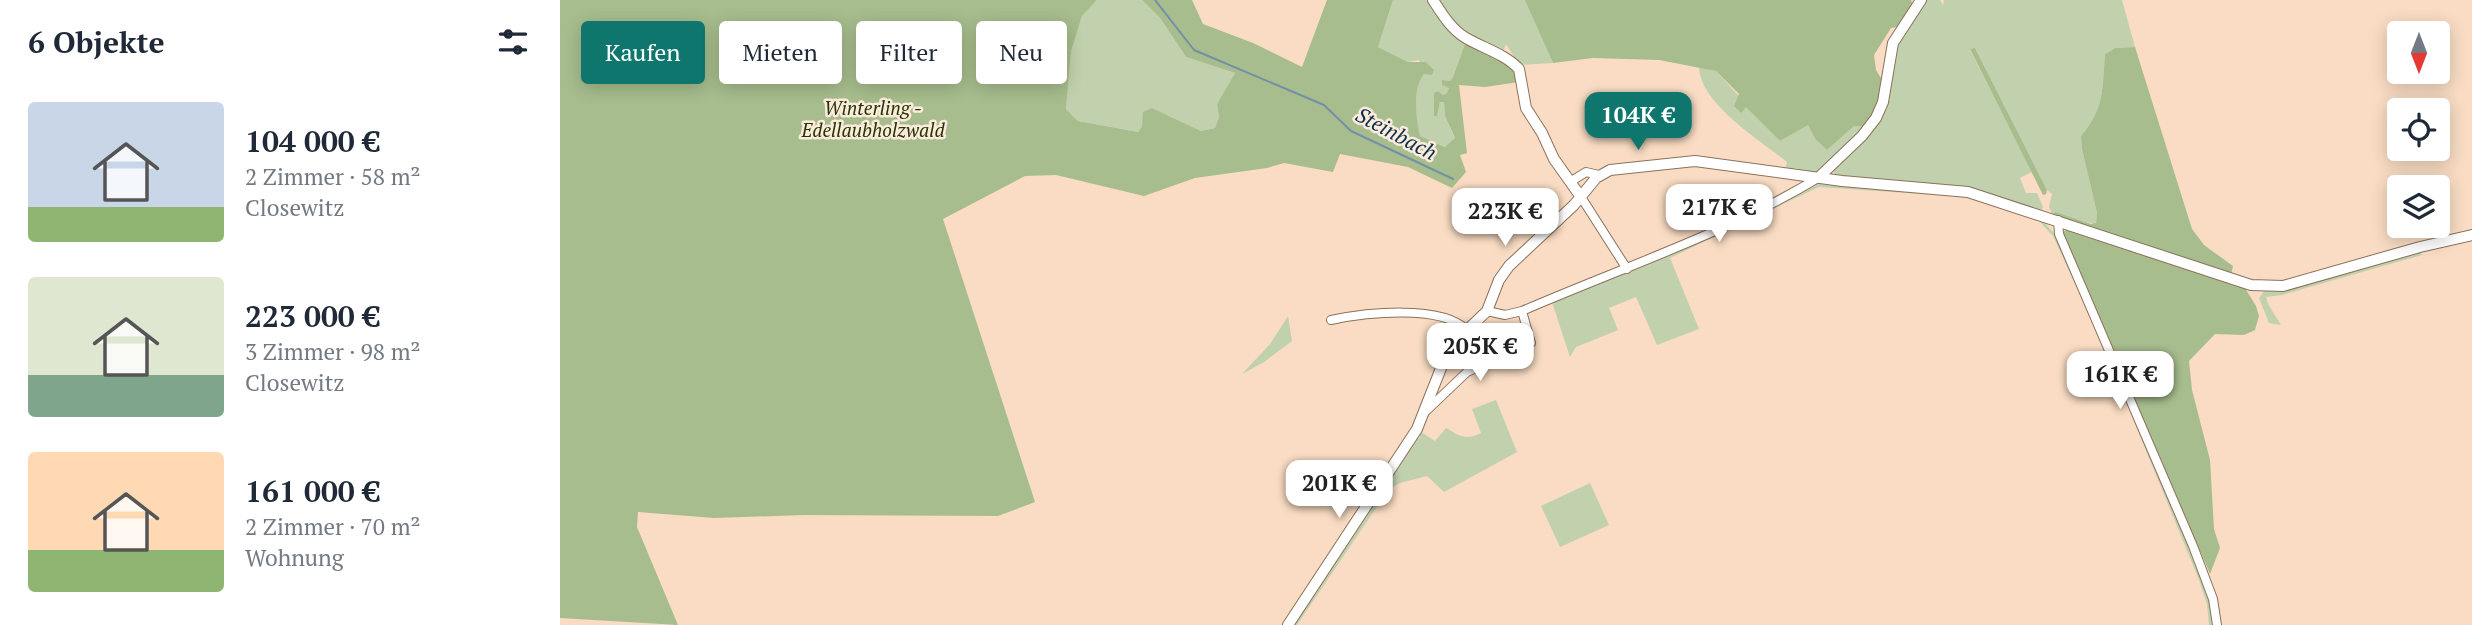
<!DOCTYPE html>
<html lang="de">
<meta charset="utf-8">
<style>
body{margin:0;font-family:"PT Serif",serif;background:#f2f2f3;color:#1f2937;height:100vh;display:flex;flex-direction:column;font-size:26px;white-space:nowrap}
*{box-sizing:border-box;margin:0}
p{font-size:23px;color:#747a83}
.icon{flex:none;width:38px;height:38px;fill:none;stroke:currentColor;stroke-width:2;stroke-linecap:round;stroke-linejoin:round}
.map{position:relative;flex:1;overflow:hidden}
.side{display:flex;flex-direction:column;background:#fff;width:560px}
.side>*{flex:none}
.guide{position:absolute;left:21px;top:21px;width:665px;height:63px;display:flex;gap:14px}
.needle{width:46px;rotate:180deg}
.buttons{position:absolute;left:1827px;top:21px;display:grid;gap:14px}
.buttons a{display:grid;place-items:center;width:63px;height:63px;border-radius:7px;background:#fff;box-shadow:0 4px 18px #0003;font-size:35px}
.price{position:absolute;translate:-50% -60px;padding:0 16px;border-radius:14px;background:#fff;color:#222;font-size:23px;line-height:46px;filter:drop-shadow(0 2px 4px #0008)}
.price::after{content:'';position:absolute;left:50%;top:42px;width:21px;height:16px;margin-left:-10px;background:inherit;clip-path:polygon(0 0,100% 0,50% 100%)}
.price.active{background:#0f766e;color:#fff}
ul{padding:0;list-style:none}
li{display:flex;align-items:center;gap:21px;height:175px;padding:0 28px}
li span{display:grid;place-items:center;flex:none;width:196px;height:140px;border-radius:7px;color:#555}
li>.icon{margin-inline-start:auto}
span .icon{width:84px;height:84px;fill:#fffc;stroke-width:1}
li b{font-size:30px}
h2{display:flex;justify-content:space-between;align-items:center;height:84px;padding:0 28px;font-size:30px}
.chip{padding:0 24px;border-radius:7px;background:#fff;box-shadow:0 4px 18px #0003;font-size:24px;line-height:63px}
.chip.active{background:#0f766e;color:#fff}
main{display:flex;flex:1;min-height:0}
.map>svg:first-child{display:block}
.green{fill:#c1d1ae}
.forest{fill:#a7bd8d}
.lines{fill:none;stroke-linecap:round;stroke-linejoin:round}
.stream{stroke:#7390a7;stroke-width:2}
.street-casing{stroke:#8b715b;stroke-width:10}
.secondary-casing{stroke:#8b715b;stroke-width:12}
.street{stroke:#fff;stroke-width:8}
.secondary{stroke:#fff;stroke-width:10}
.labels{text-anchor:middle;stroke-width:5;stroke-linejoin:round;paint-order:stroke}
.park-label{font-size:19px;font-style:italic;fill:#243600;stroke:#fdebdd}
.water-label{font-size:21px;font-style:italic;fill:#0a3149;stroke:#fdebdd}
</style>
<main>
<section class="side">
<h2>6 Objekte<svg class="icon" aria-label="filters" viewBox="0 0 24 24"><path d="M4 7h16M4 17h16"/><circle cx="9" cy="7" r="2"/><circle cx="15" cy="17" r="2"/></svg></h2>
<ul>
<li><span style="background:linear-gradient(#c9d6e8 75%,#8fb573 0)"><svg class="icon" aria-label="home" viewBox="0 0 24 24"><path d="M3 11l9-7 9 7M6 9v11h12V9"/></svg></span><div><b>104 000 €</b><p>2 Zimmer · 58 m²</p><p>Closewitz</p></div></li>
<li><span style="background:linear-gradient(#dfe7d0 70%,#7fa58c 0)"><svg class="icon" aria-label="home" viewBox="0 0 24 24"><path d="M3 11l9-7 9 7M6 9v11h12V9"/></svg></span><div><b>223 000 €</b><p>3 Zimmer · 98 m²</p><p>Closewitz</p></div></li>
<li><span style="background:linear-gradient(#ffd9b3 70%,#8fb573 0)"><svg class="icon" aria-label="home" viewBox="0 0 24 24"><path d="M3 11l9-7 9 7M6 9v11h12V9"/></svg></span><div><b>161 000 €</b><p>2 Zimmer · 70 m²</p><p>Wohnung</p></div></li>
</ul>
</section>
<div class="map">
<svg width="1912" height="625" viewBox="0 0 1912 625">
<rect width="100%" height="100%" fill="#f9dcc3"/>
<path class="green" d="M 537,0 L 582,0 L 600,18 L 626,57 L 675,73 L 657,104 L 659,117 L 655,128 L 641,131 L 592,108 L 584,112 L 582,128 L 578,132 L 518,121 L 506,109 L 511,52 L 522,16 Z
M 833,0 L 869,0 L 905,44 L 893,77 L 890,81 L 883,80 L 889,88 L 887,93 L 883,95 L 878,91 L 877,115 L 880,102 L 884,102 L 885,116 L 895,139 L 886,147 L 859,136 C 856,118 852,90 864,74 L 859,60 L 848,62 L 818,47 Z
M 876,0 L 966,0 L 993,63 L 959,65 L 946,44 L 943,52 C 913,38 896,26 876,0 Z
M 1364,0 L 1380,0 L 1383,5 L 1384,0 L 1562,0 L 1575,47 L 1555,48 L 1545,54 C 1542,89 1545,108 1521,136 L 1522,149 L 1537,213 L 1536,224 L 1493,216 L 1489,207 L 1492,194 L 1487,190 L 1415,48 L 1410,50 L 1472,172 L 1460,178 L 1466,193 L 1477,193 L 1483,207 L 1481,212 L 1428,194 L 1276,177 L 1273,170 L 1304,138 L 1333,52 Z
M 1139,67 L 1156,71 L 1220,141 L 1248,124 L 1256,140 L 1267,150 L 1294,126 L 1306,127 L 1262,170 L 1254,174 L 1239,172 L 1237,168 L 1233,169 L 1232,172 L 1225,170 L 1227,162 C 1200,140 1140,104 1139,67 Z
M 1258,182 L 1407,194 L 1480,218 L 1496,235 L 1533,315 L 1643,580 L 1650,604 L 1652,625 L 1649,625 L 1647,604 L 1639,580 L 1539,336 L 1493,236 L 1479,221 L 1406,197 L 1259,187 L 1110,258 L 1139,329 L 1097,345 L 1076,297 L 1049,308 L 1058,330 L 1016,347 L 1010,357 L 992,302 Z
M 1859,250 L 1862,255 L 1722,295 L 1706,297 L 1708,304 L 1721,325 L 1709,323 L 1699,298 L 1705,290 Z
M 728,316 L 732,341 L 704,362 L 682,374 L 710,344 Z
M 936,400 L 957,452 L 884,492 L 867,476 L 840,483 L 829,489 L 737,625 L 732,625 L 855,438 L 859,439 L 861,432 L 875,441 L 886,428 C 899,436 906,441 921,433 L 912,409 Z
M 1030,483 L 1049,525 L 1000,547 L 981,506 Z"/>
<path class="forest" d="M 0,0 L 537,0 L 522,16 L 511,52 L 506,109 L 518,121 L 578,132 L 582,127 L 583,112 L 592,108 L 641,131 L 655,128 L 659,117 L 657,104 L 675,73 L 626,57 L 600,18 L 582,0 L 632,0 L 643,24 L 693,43 L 742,67 L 767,0 L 833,0 L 818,47 L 848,62 L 866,62 L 874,70 L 872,75 L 864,74 C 852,90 856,118 860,136 L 885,147 L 895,138 L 885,116 L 884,102 L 880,102 L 877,116 L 874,116 L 874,93 L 878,91 L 883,95 L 887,93 L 889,88 L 882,85 L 882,80 L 890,81 L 893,77 L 905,44 C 926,53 951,60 959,82 L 925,87 L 899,85 L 907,153 L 900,155 L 906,172 L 892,188 L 848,167 L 780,154 L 773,172 L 724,163 L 707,168 L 635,178 L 584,196 L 496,175 L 465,176 L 383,219 L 475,502 L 438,516 L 244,515 L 154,518 L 78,512 L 77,527 L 118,625 L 0,618 Z
M 965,0 L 1351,0 L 1353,5 L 1338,27 L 1331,28 L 1314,55 L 1316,70 L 1324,83 L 1320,101 L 1306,127 L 1294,126 L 1267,150 L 1256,140 L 1248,125 L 1220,141 L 1186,107 L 1181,113 L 1174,106 L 1179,94 L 1156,71 L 1099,60 L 1033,58 L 993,63 Z
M 1575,47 L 1632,229 L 1644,245 L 1673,266 L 1671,275 L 1493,216 L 1495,212 L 1531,224 L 1536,223 L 1537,213 L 1522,149 L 1521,136 C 1545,108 1542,89 1545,54 L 1555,48 Z
M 1415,48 L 1487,190 L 1486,194 L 1483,195 L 1410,49 Z
M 1512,229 L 1685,288 L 1696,306 L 1699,316 L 1695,330 L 1684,335 L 1655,334 L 1629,361 L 1632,390 L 1650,460 L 1654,529 L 1660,548 L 1650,574 L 1504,235 L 1504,231 Z"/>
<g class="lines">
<path class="stream" d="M 595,0 L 634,50 L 764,105 L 791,131 L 893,179"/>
<defs>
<path id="street" d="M 1010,182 L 1026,172 L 1039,175
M 1021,197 L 1067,269
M 1498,220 L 1499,234 L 1633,546 L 1653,599 L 1657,625
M 927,311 L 945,315 L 962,311 C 1061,268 1165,234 1258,178
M 771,320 C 805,313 881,304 907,330
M 865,412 L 907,372 L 971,343 L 962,311"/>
<path id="secondary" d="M 873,0 C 882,14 891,29 906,38 C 923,48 945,54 959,69 L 966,108 L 982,133 L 994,159 L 1021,197
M 1258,178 L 1302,136 L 1316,118 L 1323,102 L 1333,43 L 1361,0
M 728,625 L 857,429 L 885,358 L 907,330 L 927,311 L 939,280 L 949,266 L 1014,205 L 1036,178 L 1050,170 L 1135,161 L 1282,181 L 1408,192 L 1691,285 L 1723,286 L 1860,247 L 1912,235"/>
</defs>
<use href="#street" class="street-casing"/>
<use href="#secondary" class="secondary-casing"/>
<use href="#street" class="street"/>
<use href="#secondary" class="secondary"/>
</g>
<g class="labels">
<g class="park-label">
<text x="313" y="115">Winterling -<tspan x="313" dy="22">Edellaubholzwald</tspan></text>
</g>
<g class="water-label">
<text transform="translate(836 134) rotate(28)" y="7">Steinbach</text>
</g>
</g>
</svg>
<div class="buttons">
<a><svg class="needle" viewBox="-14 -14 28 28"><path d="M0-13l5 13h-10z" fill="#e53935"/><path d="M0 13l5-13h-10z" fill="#747a83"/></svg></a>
<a><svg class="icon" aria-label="locate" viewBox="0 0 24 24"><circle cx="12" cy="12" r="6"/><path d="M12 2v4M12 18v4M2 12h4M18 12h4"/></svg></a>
<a><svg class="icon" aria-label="layers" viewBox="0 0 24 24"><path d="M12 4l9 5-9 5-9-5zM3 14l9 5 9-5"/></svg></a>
</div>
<b class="price active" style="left:1078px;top:152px">104K €</b>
<b class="price" style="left:1159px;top:244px">217K €</b>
<b class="price" style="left:945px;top:248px">223K €</b>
<b class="price" style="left:920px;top:383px">205K €</b>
<b class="price" style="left:1560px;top:411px">161K €</b>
<b class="price" style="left:779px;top:520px">201K €</b>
<div class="guide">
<a class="chip active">Kaufen</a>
<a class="chip">Mieten</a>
<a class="chip">Filter</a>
<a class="chip">Neu</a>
</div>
</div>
</main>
